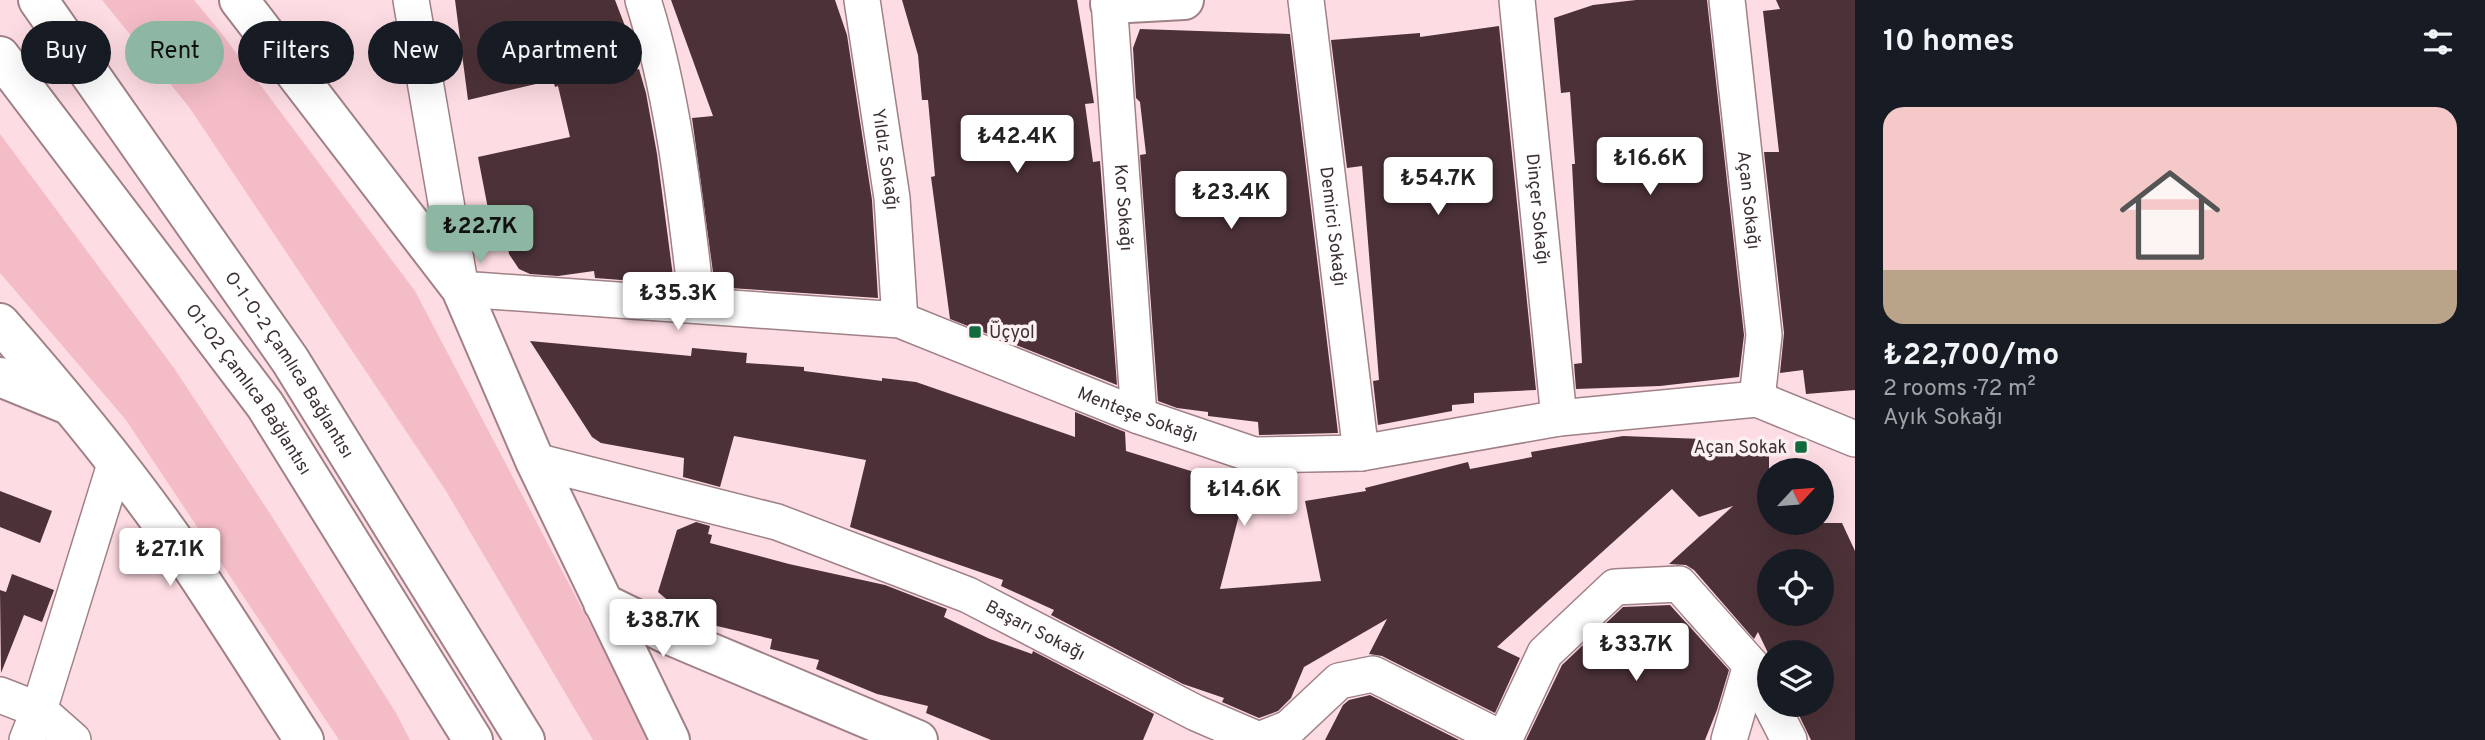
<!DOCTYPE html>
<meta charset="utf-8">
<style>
body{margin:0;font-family:Overpass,sans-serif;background:#242831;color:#f1f3f6;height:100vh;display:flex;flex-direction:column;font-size:26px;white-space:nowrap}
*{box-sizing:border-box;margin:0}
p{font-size:23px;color:#9ea1a6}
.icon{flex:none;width:38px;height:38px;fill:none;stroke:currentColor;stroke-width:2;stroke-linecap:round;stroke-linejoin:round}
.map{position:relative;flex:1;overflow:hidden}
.side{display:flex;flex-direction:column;background:#171b24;width:630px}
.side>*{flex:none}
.top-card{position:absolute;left:21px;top:21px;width:665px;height:63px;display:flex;gap:14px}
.needle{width:46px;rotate:64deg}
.controls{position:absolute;left:1757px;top:458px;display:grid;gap:14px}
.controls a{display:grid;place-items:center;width:77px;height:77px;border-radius:50%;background:#171b24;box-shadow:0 7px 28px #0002;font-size:35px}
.price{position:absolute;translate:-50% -60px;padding:0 16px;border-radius:7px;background:#fff;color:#222;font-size:23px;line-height:46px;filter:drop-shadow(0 2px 4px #0008)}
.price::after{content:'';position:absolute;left:50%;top:42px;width:21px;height:16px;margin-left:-10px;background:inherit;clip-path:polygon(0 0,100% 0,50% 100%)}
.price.active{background:#8db6a3;color:#111}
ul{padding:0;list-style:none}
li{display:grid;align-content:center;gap:14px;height:371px;padding:0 28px}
li span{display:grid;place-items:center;height:217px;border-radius:21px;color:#555}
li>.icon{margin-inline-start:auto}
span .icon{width:126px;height:126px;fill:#fffc;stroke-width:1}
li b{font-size:30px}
h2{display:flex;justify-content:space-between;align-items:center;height:84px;padding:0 28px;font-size:30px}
.pill{padding:0 24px;border-radius:32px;background:#171b24;box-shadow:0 7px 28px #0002;font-size:24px;line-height:63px}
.pill.active{background:#8db6a3;color:#111}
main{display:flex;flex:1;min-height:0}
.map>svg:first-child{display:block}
.green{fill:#f4bcc7}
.building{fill:#4c3238;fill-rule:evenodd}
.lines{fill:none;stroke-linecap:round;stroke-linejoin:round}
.street-casing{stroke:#9f8187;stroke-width:38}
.secondary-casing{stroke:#9f8187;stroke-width:42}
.highway-casing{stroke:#9f8187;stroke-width:42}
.street{stroke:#fff;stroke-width:35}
.secondary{stroke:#fff;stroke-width:38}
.highway{stroke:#fff;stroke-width:38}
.poi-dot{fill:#126b3e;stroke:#fdf0f2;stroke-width:2.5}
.labels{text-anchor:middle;stroke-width:7;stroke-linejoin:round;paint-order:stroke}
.street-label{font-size:18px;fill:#3d3033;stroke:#fdf0f2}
.poi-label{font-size:18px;fill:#3d3033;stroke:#fdf0f2;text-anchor:start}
</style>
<main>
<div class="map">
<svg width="1855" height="740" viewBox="0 0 1855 740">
<rect width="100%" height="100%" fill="#fedce3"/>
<path class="green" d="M 102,0 L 194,0 L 222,34 L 415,291 L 651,740 L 593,740 L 446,491 L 189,107 Z
M 0,134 L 174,368 L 269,512 L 396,713 L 410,740 L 339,740 L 126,420 L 0,273 Z"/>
<path class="building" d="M 455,0 L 615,0 L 625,26 L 634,70 L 639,69 L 646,93 L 657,154 L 674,284 L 595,278 L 594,271 L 558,276 L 530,274 L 519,269 L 509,254 L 503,212 L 489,214 L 478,157 L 570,137 L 558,86 L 555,87 L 553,80 L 468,100 Z
M 671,0 L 835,0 L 847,35 L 872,200 L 878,298 L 715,287 L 692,118 L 713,116 Z
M 902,0 L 1077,0 L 1094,103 L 1085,104 L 1093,162 L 1100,161 L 1117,385 L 950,319 L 931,177 L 935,176 L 928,100 L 922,100 L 918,55 Z
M 1636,0 L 1707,0 L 1744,335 L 1739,377 L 1660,386 L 1576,389 L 1574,364 L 1582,363 L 1572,164 L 1575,164 L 1570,92 L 1561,93 L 1554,18 L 1593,5 Z
M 1776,0 L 1855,0 L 1855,390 L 1806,394 L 1803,370 L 1780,373 L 1784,333 L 1764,152 L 1779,152 L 1763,11 L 1780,9 Z
M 1499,26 L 1536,390 L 1474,393 L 1474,403 L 1452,405 L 1452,411 L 1378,425 L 1373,381 L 1379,380 L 1362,166 L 1347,168 L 1331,40 L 1420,33 L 1420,37 Z
M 1140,29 L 1290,34 L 1338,433 L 1259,435 L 1258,422 L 1208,416 L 1208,412 L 1177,408 L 1158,401 L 1140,155 L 1146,154 L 1140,102 L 1136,98 L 1133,48 Z
M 530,341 L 691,356 L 692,348 L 747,353 L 746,363 L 804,367 L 804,371 L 882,381 L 882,378 L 916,382 L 1075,437 L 1075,412 L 1125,432 L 1126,451 L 1246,488 L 1220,589 L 1321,581 L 1305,501 L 1366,491 L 1365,488 L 1468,462 L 1470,469 L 1532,457 L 1531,452 L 1623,436 L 1702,439 L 1703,450 L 1769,448 L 1769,523 L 1842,523 L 1855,551 L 1855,740 L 1811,740 L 1794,705 L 1822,705 L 1822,653 L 1768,653 L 1758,632 L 1754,639 L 1694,570 L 1686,565 L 1669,564 L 1733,506 L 1699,517 L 1672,489 L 1497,647 L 1520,658 L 1495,713 L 1382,656 L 1369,654 L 1387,619 L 1304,667 L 1291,698 L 1278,711 L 1259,718 L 1222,702 L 1224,698 L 1183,684 L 1051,615 L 1054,610 L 1001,586 L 1003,580 L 850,527 L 866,460 L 734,436 L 720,487 L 683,477 L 684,458 L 601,443 L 592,437 ZM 1769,562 L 1822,562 L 1822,614 L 1767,614 L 1769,610 Z
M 0,491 L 52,511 L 40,543 L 0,527 Z
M 696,522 L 710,526 L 708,534 L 712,535 L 710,543 L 789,564 L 885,585 L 947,609 L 944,617 L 990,639 L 1032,654 L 1033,651 L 1154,714 L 1143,740 L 991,740 L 926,713 L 928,706 L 877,694 L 816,669 L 819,660 L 770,649 L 772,639 L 691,620 L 658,592 L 677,530 Z
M 12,574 L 54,590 L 42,622 L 24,615 L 1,673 L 0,590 L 6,592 Z
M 1670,605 L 1729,670 L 1717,710 L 1705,740 L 1526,740 L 1562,665 L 1623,607 Z
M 1370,695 L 1459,740 L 1325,740 L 1343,705 L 1349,700 Z"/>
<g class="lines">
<defs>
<g id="street">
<path id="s1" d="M 411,0 L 461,289 L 900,320 L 1139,416 L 1254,455 L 1361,453 L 1559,418 L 1757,399 L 1855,439"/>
<path d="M 643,0 C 674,98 685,203 697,305"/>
<path id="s2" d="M 862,0 L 892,198 L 900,320"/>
<path id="s3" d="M 1109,0 L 1139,416"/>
<path id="s4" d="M 1306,0 L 1361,453"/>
<path id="s5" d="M 1517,0 L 1559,418"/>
<path id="s6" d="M 1727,0 L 1764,335 L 1757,399"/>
<path id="s7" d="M 535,461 L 777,522 L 968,595 L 1196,713 L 1259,740 L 1289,728 L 1339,681 L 1373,674 L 1504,740"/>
<path d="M 0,695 L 39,710 L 73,740"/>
<path d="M 1771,705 L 1789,740"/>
<path d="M 27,740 L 39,710 L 116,461"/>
<path d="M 1504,740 L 1545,653 L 1615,587 L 1679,584 L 1751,665 L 1769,701"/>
<path d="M 1729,740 L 1751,665"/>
</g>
<path id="secondary" d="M 239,0 L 461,289 L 535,461 L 670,740
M 1110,4 L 1184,0
M 0,323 C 65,397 127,472 182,552 C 224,614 264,678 304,740
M 0,377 L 66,404
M 603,603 L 669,635 L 918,740"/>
<g id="highway">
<path id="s8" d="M 38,0 L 290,360 L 525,740"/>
<path id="s9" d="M 0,56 L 265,405 L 473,740"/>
</g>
</defs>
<use href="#street" class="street-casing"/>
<use href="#secondary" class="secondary-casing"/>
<use href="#highway" class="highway-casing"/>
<use href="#street" class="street"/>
<use href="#secondary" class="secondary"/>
<use href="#highway" class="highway"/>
</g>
<g class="poi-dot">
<rect x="968" y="325" width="14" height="14" rx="3.5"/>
<rect x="1794" y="440" width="14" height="14" rx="3.5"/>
</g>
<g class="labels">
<g class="street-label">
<text dy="6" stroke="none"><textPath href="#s2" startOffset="161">Yıldız Sokağı</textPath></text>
<text dy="6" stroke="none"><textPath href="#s6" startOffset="201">Açan Sokağı</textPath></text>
<text dy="6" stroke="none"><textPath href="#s3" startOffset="208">Kor Sokağı</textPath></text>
<text dy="6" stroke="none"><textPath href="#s5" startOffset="210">Dinçer Sokağı</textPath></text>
<text dy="6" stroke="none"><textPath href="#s4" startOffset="228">Demirci Sokağı</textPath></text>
<text dy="6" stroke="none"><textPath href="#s8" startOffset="443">O-1-O-2 Çamlıca Bağlantısı</textPath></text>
<text dy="6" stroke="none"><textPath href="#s9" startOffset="416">O1-O2 Çamlıca Bağlantısı</textPath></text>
<text dy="6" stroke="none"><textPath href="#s1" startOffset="989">Menteşe Sokağı</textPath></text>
<text dy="6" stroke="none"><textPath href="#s7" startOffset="530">Başarı Sokağı</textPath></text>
</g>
<g class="poi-label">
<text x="989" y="338">Üçyol</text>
<text x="1787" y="453" text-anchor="end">Açan Sokak</text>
</g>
</g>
</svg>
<div class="controls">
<a><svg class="needle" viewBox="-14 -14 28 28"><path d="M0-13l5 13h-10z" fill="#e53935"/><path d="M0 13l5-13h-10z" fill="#9ea1a6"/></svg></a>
<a><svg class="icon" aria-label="locate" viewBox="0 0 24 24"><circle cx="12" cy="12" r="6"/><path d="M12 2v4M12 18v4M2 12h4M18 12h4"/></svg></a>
<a><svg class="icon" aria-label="layers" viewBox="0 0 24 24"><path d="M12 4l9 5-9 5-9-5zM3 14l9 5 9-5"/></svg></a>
</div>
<b class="price" style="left:1017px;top:175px">₺42.4K</b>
<b class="price" style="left:1650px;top:197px">₺16.6K</b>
<b class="price" style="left:1438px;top:217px">₺54.7K</b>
<b class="price" style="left:1231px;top:231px">₺23.4K</b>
<b class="price active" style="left:480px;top:265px">₺22.7K</b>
<b class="price" style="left:678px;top:332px">₺35.3K</b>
<b class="price" style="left:1244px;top:528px">₺14.6K</b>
<b class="price" style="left:170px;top:588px">₺27.1K</b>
<b class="price" style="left:663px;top:659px">₺38.7K</b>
<b class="price" style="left:1636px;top:683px">₺33.7K</b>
<div class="top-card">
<a class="pill">Buy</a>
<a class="pill active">Rent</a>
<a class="pill">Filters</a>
<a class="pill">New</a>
<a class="pill">Apartment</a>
</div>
</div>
<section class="side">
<h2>10 homes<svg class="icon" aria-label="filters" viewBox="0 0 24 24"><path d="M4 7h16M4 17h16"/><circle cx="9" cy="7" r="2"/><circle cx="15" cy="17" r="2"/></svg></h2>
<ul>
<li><span style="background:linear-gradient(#f6c9c9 75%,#b9a48a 0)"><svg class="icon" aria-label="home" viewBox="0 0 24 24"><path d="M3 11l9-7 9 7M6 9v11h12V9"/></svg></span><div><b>₺22,700/mo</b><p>2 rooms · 72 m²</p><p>Ayık Sokağı</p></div></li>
</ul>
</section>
</main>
